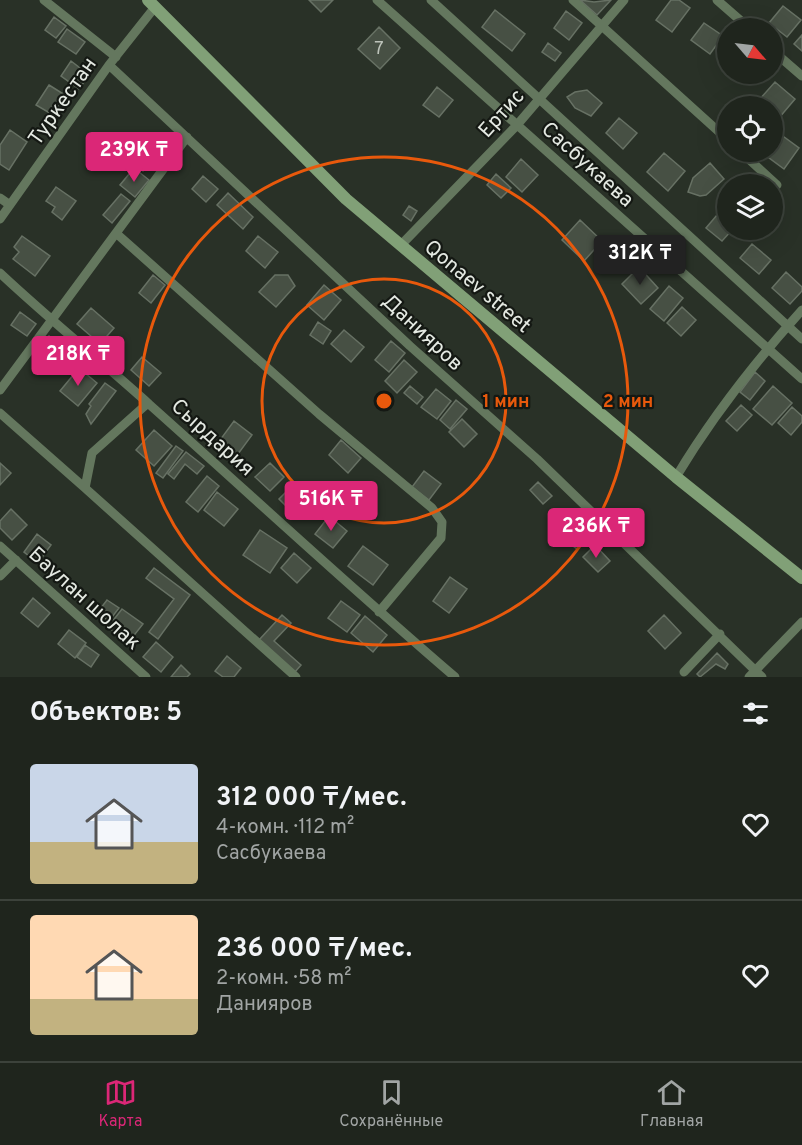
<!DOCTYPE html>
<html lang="ru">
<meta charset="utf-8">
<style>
body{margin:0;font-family:Overpass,sans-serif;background:#272d26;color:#f1f3f6;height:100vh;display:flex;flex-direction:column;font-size:22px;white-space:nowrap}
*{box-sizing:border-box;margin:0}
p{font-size:20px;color:#a1a5a4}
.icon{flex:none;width:33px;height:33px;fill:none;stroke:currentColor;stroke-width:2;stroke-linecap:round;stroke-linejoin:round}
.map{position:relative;height:677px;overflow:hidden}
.details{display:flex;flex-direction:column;background:#1f251d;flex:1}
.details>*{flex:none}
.needle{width:39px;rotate:118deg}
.buttons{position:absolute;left:717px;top:18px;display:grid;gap:12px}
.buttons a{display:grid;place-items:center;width:66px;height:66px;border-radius:50%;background:#1f251d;box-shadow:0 6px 24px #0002,0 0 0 2px #3c423b;font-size:30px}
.price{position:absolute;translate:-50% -51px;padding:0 14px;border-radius:6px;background:#db2777;color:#fff;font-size:20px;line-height:39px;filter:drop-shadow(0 2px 3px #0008)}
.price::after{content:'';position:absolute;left:50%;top:36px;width:18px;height:14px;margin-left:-9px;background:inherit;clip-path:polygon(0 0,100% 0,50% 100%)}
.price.current{background:#222;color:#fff}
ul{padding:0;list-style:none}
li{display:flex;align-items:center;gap:18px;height:150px;padding:0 30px}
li+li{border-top:2px solid #3c423b}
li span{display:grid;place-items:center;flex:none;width:168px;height:120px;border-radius:6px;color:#555}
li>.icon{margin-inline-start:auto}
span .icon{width:72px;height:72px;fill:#fffc;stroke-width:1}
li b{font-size:26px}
h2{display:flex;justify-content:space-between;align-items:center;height:72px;padding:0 30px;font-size:26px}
.dock{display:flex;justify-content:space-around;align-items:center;height:84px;border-top:2px solid #3c423b;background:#1f251d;font-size:16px;color:#a1a5a4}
.dock a{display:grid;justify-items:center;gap:3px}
.dock .current{color:#db2777}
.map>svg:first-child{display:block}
.building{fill:#475044;stroke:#677164;stroke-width:1.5}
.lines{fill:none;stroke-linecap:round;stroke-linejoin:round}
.street{stroke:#64775e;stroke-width:9}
.secondary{stroke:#81a077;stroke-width:12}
.ring{fill:none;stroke:#e8590c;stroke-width:3}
.labels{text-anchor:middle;stroke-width:4.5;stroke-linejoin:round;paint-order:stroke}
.number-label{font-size:18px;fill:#bdc3ba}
.street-label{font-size:21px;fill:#e4e9e2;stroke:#141813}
.centre{fill:#e8590c;stroke:#141813;stroke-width:3}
.ring-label{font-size:18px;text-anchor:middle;font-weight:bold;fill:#e8590c;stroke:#141813;stroke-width:4.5;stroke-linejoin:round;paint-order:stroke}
</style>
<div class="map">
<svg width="802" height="677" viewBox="0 0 802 677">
<rect width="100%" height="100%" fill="#293127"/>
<path class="building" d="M 309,0 L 333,0 L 321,12 Z
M 580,0 L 594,2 L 611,0 L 597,15 Z
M 671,0 L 679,0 L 690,8 L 672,32 L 656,20 Z
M 783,6 L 801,20 L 787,37 L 769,23 Z
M 495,10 L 525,34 L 512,51 L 482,27 Z
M 566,11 L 582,23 L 569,40 L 554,28 Z
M 54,17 L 66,26 L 56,38 L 45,30 Z
M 704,23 L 723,36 L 710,54 L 691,40 Z
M 379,27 L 400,48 L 380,69 L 358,49 Z
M 67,29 L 85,42 L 76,54 L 58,42 Z
M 802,35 L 802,51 L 794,44 Z
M 548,43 L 561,53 L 555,61 L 542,52 Z
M 728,45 L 728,63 L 719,56 Z
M 71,61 L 89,75 L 79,89 L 61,76 Z
M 775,82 L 795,99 L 779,118 L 772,112 L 772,106 L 766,106 L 759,100 Z
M 49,85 L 65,95 L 53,115 L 36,105 Z
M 437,87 L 453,100 L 439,117 L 423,105 Z
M 587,90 L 602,103 L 591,116 L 575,108 L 567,97 L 575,92 Z
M 619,118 L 637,133 L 623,149 L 606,133 Z
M 10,130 L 27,142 L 9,170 L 0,164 L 0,145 Z
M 776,131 L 799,148 L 784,169 L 761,152 L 772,152 L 772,136 Z
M 136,135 L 157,153 L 143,171 L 121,153 Z
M 664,153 L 685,171 L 668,191 L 647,172 Z
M 521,159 L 538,175 L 522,192 L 506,177 Z
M 710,163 L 724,179 L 706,195 L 700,196 L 688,192 L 693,178 Z
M 134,168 L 149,180 L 135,197 L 120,185 Z
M 496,174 L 511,188 L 501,198 L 487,185 Z
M 203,176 L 218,189 L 206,202 L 192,189 Z
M 56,187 L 76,201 L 62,220 L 52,212 L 55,207 L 46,201 Z
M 228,193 L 253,217 L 243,229 L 217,205 Z
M 121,194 L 130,201 L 112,223 L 103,215 Z
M 409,206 L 417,211 L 411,221 L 403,215 Z
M 717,215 L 728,224 L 728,230 L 732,230 L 722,241 L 706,228 Z
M 580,220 L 602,241 L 584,261 L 562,240 Z
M 22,236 L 50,256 L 35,276 L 13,259 L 19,252 L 14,247 Z
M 258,236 L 278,252 L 265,268 L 246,251 Z
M 752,244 L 771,260 L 759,274 L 740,258 Z
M 639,267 L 658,288 L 641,304 L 622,284 Z
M 786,272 L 802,287 L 802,291 L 790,304 L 772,288 Z
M 153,275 L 165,285 L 151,303 L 139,293 Z
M 275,275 L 288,275 L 295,286 L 276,307 L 259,292 Z
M 324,285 L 341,300 L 324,320 L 307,305 Z
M 669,286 L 683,298 L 664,321 L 650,309 Z
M 682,307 L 696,320 L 681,336 L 667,323 Z
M 91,308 L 114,328 L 100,344 L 77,324 Z
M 20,312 L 36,324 L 27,336 L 11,325 Z
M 318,322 L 331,331 L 323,344 L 310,335 Z
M 344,330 L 364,347 L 351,362 L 331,344 Z
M 49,336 L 69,353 L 54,371 L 33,354 Z
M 391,341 L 405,353 L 389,372 L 375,360 Z
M 142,357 L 161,373 L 149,386 L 131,370 Z
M 404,360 L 417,372 L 397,393 L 385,381 Z
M 79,368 L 97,383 L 78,406 L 60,391 Z
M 755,372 L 765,381 L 750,400 L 740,392 Z
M 105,383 L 116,391 L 91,424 L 86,414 L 91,406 L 89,404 Z
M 410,386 L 423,397 L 417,404 L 404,393 Z
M 773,386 L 792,403 L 772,425 L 753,409 Z
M 436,389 L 451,401 L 437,419 L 421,407 Z
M 456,400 L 467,409 L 450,429 L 440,420 Z
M 741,405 L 752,415 L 737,431 L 726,421 Z
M 792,407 L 802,416 L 802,422 L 791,435 L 778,423 Z
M 462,419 L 477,434 L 464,447 L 449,432 Z
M 234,421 L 252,435 L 238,454 L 220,440 Z
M 154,430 L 172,446 L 154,466 L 136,450 Z
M 341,440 L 361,458 L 348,473 L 329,455 Z
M 176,446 L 183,451 L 163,478 L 156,473 Z
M 186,452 L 204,466 L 197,474 L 185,464 L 174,479 L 168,474 Z
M 0,463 L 11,473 L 0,485 Z
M 270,463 L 284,477 L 270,491 L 255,477 Z
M 424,471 L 441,484 L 429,500 L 412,487 Z
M 207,476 L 219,486 L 198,512 L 186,502 Z
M 538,482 L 552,496 L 543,504 L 530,490 Z
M 293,485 L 307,499 L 293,513 L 279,499 Z
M 217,492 L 238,509 L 224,526 L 204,510 Z
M 11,509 L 27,525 L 12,540 L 0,528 L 0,521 Z
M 329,516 L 347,531 L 333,548 L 315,534 Z
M 572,516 L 591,530 L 577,549 L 558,535 Z
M 260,530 L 287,548 L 270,573 L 243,555 Z
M 37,534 L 51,545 L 38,563 L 24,552 Z
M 595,545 L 610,561 L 598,572 L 583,557 Z
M 363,546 L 388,565 L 373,585 L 348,566 Z
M 294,553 L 311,568 L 297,583 L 281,568 Z
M 154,568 L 190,595 L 158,639 L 149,632 L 174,599 L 146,578 Z
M 450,577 L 467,589 L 449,613 L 433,601 Z
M 33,598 L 50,613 L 38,627 L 21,613 Z
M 107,600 L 119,608 L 109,621 L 97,613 Z
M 341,601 L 360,615 L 347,632 L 328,618 Z
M 122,609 L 143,624 L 128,643 L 108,627 Z
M 282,615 L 291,623 L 274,641 L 301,665 L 295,672 L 259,640 Z
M 664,615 L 681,633 L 665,649 L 648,631 Z
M 365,616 L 387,635 L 373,652 L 351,633 Z
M 69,630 L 86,643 L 75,658 L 58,644 Z
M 156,642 L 173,657 L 161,672 L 143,657 Z
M 85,645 L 99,655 L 91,667 L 77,657 Z
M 717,653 L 728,664 L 725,669 L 716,664 L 700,677 L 697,674 Z
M 227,656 L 241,668 L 234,677 L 223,677 L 215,671 Z
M 181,665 L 190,674 L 187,677 L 171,677 Z"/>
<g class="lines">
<path class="street" d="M 44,0 L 116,57
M 377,0 L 802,379
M 431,0 L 802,339
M 573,0 L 728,140
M 717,0 L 749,28
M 772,50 L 802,76
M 109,65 L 410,346 L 537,459 L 762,677
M 741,152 L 777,185
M 0,198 L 10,205
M 0,219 L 109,65 L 155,7
M 117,234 L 319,414 L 432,508 L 442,522 L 441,538 L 379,612
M 400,246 L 517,125 L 624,0
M 0,273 C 49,319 100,360 150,405 C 252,496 351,588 455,677
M 0,390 L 187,137
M 148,403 L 92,453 L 85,488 L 296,677
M 0,413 L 85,488
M 676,477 C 712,417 755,362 802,310
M 0,546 L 146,677
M 0,576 L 16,560
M 684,672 L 720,634
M 749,677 L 802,622"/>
<path class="secondary" d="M 148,0 L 346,199 L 676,477 L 802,578"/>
</g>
<g class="ring">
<circle cx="384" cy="401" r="122"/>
<circle cx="384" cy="401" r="244"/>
</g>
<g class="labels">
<g class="number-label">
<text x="379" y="54">7</text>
</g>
<g class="street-label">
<text transform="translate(62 101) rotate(-55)" y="7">Туркестан</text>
<text transform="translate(501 113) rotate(-48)" y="7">Ертис</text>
<text transform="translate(588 164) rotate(42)" y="7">Сасбукаева</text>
<text transform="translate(478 286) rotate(40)" y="7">Qonaev street</text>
<text transform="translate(423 332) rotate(43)" y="7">Данияров</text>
<text transform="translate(213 437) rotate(42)" y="7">Сырдария</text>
<text transform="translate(85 598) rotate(42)" y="7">Баулан шолак</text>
</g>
</g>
<circle cx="384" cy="401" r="9" class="centre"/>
<g class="ring-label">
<text x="506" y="407">1 мин</text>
<text x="628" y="407">2 мин</text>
</g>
</svg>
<div class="buttons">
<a><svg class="needle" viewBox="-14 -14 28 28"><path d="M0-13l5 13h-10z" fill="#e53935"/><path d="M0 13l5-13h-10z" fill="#a1a5a4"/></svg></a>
<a><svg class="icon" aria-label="locate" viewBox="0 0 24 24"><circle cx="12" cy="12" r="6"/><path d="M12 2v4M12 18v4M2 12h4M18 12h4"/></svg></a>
<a><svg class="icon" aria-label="layers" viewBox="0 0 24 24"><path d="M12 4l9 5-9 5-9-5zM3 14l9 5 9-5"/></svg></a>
</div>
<b class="price" style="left:134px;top:183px">239K ₸</b>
<b class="price current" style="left:640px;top:286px">312K ₸</b>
<b class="price" style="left:78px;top:387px">218K ₸</b>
<b class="price" style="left:331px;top:532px">516K ₸</b>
<b class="price" style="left:596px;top:559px">236K ₸</b>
</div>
<section class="details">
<h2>Объектов: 5<svg class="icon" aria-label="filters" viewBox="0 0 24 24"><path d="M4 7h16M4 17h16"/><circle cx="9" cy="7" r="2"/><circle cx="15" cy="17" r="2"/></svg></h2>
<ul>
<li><span style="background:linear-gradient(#c9d6e8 65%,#c2b280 0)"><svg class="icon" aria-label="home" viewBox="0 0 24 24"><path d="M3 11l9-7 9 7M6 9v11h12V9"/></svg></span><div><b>312 000 ₸/мес.</b><p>4-комн. · 112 m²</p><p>Сасбукаева</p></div><svg class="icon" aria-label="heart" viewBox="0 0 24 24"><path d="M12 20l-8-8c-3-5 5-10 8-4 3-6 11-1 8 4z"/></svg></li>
<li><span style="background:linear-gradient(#ffd9b3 70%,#c2b280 0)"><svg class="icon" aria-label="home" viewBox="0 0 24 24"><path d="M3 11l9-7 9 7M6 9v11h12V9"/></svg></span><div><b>236 000 ₸/мес.</b><p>2-комн. · 58 m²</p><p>Данияров</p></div><svg class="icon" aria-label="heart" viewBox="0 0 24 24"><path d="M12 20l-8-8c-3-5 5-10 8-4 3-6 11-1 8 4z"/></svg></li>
</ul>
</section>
<nav class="dock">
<a class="current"><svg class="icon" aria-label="map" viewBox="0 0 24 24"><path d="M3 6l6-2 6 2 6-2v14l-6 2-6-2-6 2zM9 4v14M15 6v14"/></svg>Карта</a>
<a><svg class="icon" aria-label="saved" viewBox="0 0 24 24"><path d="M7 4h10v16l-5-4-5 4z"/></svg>Сохранённые</a>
<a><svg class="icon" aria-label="home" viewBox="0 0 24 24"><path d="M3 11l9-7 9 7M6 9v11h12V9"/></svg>Главная</a>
</nav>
